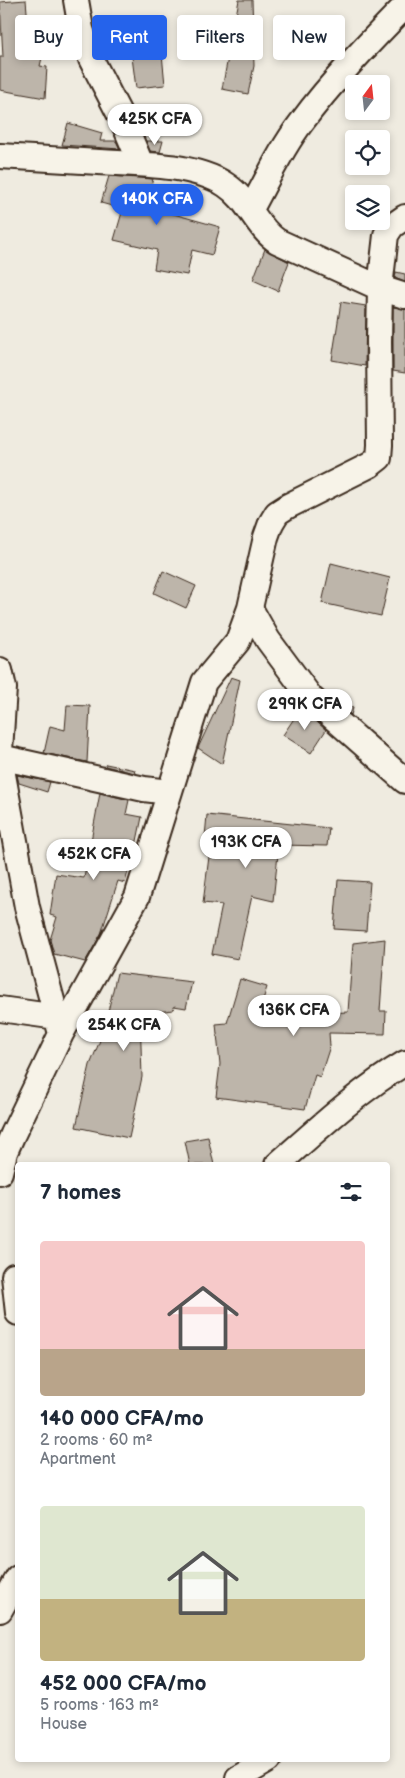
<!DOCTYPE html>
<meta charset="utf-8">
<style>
body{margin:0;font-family:"Balsamiq Sans",sans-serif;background:#f2f2f3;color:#1f2937;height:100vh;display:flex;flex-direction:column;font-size:19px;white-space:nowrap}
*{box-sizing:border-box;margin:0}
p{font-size:16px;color:#747a83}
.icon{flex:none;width:28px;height:28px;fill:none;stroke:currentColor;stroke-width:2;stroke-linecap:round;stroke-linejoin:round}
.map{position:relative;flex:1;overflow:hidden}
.side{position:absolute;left:15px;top:1162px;width:375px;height:600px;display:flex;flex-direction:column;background:#fff;border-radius:5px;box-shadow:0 2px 8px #0003}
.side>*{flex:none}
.banner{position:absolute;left:15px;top:15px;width:375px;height:45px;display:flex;gap:10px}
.needle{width:32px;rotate:15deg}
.buttons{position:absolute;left:345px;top:75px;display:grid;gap:10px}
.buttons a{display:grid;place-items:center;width:45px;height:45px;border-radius:5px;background:#fff;box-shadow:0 2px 8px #0003;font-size:25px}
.price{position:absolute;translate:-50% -42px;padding:0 11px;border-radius:18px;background:#fff;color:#222;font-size:16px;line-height:32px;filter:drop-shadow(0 1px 2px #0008)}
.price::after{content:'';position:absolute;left:50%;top:30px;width:15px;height:11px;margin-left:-8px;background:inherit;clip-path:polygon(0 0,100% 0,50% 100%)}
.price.selected{background:#2563eb;color:#fff}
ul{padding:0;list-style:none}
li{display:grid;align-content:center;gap:10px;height:265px;padding:0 25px}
li span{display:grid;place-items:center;height:155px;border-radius:5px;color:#555}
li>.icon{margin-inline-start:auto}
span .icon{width:90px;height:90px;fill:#fffc;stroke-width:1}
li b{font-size:21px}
h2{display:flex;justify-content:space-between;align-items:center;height:60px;padding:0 25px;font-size:21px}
.tag{padding:0 18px;border-radius:5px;background:#fff;box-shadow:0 2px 8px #0003;font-size:18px;line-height:45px}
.tag.selected{background:#2563eb;color:#fff}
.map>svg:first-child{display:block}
.building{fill:#bdb5aa;stroke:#3b2a1e}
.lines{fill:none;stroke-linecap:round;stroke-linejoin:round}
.minor-casing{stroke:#3b2a1e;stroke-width:28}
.minor{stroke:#f7f3e8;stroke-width:24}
</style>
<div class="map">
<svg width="405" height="1778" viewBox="0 0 405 1778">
<rect width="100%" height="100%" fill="#efebe0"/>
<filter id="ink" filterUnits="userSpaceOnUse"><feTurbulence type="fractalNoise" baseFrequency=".02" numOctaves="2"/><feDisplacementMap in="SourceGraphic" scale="10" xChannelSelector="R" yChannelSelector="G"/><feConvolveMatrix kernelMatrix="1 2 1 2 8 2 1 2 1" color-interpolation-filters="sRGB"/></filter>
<g filter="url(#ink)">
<path class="building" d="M 26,0 L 28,24 L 49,29 L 40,66 L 47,67 L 45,98 L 0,90 L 0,57 L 3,57 L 0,2 Z
M 239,0 L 252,0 L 254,66 L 248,94 L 222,89 Z
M 144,20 L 146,46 L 112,49 L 109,23 Z
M 162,54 L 165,85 L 136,88 L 132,57 Z
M 68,123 L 102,133 L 100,141 L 116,141 L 120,149 L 62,145 Z
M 146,141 L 163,141 L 160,152 L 150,151 Z
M 109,176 L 153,179 L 145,206 L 220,227 L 212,255 L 192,250 L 187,275 L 154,269 L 157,250 L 114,240 L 123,209 L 101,203 Z
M 265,249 L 289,262 L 278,291 L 253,280 Z
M 396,272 L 405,274 L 405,282 L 395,278 Z
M 341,302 L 366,306 L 365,366 L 332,360 Z
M 393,307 L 405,309 L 405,373 L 393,371 Z
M 331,563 L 390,578 L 381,616 L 322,603 Z
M 163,571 L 196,586 L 186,608 L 154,593 Z
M 231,677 L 240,680 L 222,764 L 198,748 Z
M 339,704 L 353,708 L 351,715 Z
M 67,705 L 90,706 L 87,762 L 44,753 L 50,726 L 65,730 Z
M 301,708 L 326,730 L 311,753 L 283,735 Z
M 106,764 L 135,770 L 134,773 L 105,766 Z
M 17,775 L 50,782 L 47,792 L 19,783 Z
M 100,793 L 129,800 L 126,814 L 142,817 L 133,860 L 131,860 L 125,883 L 118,881 L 101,934 L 85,962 L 54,954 L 50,940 L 57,917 L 50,915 L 56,874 L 84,878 Z
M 207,815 L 329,828 L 327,846 L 279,845 L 273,901 L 252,896 L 238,959 L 212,954 L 222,905 L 203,903 L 210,849 L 204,848 Z
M 338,880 L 370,882 L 366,931 L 334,929 Z
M 385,939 L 380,1011 L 386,1011 L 385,1034 L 329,1033 L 330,1046 L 320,1077 L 315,1075 L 305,1109 L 216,1097 L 220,1064 L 216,1024 L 227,1023 L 240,979 L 267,987 L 258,1016 L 348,1012 L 353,943 Z
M 117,973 L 192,982 L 186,1008 L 174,1006 L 173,1010 L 140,1014 L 142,1077 L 129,1138 L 76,1127 L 90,1065 L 103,1033 Z
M 208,1137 L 214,1165 L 190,1165 L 185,1141 Z"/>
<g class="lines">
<defs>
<path id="minor" d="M 76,0 L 81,29 L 91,59 L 122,119 L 141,164
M 0,156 C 33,158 66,160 99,162 C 137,164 195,164 226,185 C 249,200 256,227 277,241 L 380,288 L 405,296
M 251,209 C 267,180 281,149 301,123 C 332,81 369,43 405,6
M 250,608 L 268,640 L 311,698 L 405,781
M 0,670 L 4,688 L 0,751
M 0,757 L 144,789 L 169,792
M 0,758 L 27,907 L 61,1034
M 0,1009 L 57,1017
M 277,1165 C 318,1129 358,1091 405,1063
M 0,1172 L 5,1152 L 13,1134 L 61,1034 L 137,897 L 204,682 L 238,641 L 250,608 L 266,537 L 271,523 L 277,513 L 288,506 L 370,465 L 379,458 L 380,445 L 379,341 L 380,288 L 386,235 L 392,226 L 405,217
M 14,1276 L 18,1313
M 0,1610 L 18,1578
M 238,1778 L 269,1760"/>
</defs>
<use href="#minor" class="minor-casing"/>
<use href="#minor" class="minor"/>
</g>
</g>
</svg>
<div class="buttons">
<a><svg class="needle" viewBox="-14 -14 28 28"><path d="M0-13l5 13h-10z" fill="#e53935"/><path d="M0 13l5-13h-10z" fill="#747a83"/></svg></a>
<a><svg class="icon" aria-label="locate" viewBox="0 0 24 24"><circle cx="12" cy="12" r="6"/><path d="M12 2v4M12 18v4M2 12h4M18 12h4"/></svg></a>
<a><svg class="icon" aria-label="layers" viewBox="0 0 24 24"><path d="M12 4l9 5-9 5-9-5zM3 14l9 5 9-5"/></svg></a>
</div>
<b class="price" style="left:155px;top:146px">425K CFA</b>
<b class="price selected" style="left:157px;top:226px">140K CFA</b>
<b class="price" style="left:305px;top:731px">299K CFA</b>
<b class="price" style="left:246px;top:869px">193K CFA</b>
<b class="price" style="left:94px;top:881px">452K CFA</b>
<b class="price" style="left:294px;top:1037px">136K CFA</b>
<b class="price" style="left:124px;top:1052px">254K CFA</b>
<div class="banner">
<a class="tag">Buy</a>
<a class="tag selected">Rent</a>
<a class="tag">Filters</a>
<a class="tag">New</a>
</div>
<section class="side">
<h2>7 homes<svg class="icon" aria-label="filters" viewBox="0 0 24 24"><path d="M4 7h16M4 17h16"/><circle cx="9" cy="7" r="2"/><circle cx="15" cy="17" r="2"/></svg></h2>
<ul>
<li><span style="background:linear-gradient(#f6c9c9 70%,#b9a48a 0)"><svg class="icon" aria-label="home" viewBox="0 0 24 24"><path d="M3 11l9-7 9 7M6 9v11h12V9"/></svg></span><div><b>140 000 CFA/mo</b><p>2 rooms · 60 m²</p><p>Apartment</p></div></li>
<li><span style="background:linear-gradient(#dfe7d0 60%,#c2b280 0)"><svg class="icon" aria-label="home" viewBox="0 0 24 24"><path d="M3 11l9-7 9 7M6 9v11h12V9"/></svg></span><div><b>452 000 CFA/mo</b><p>5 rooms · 163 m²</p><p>House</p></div></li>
</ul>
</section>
</div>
